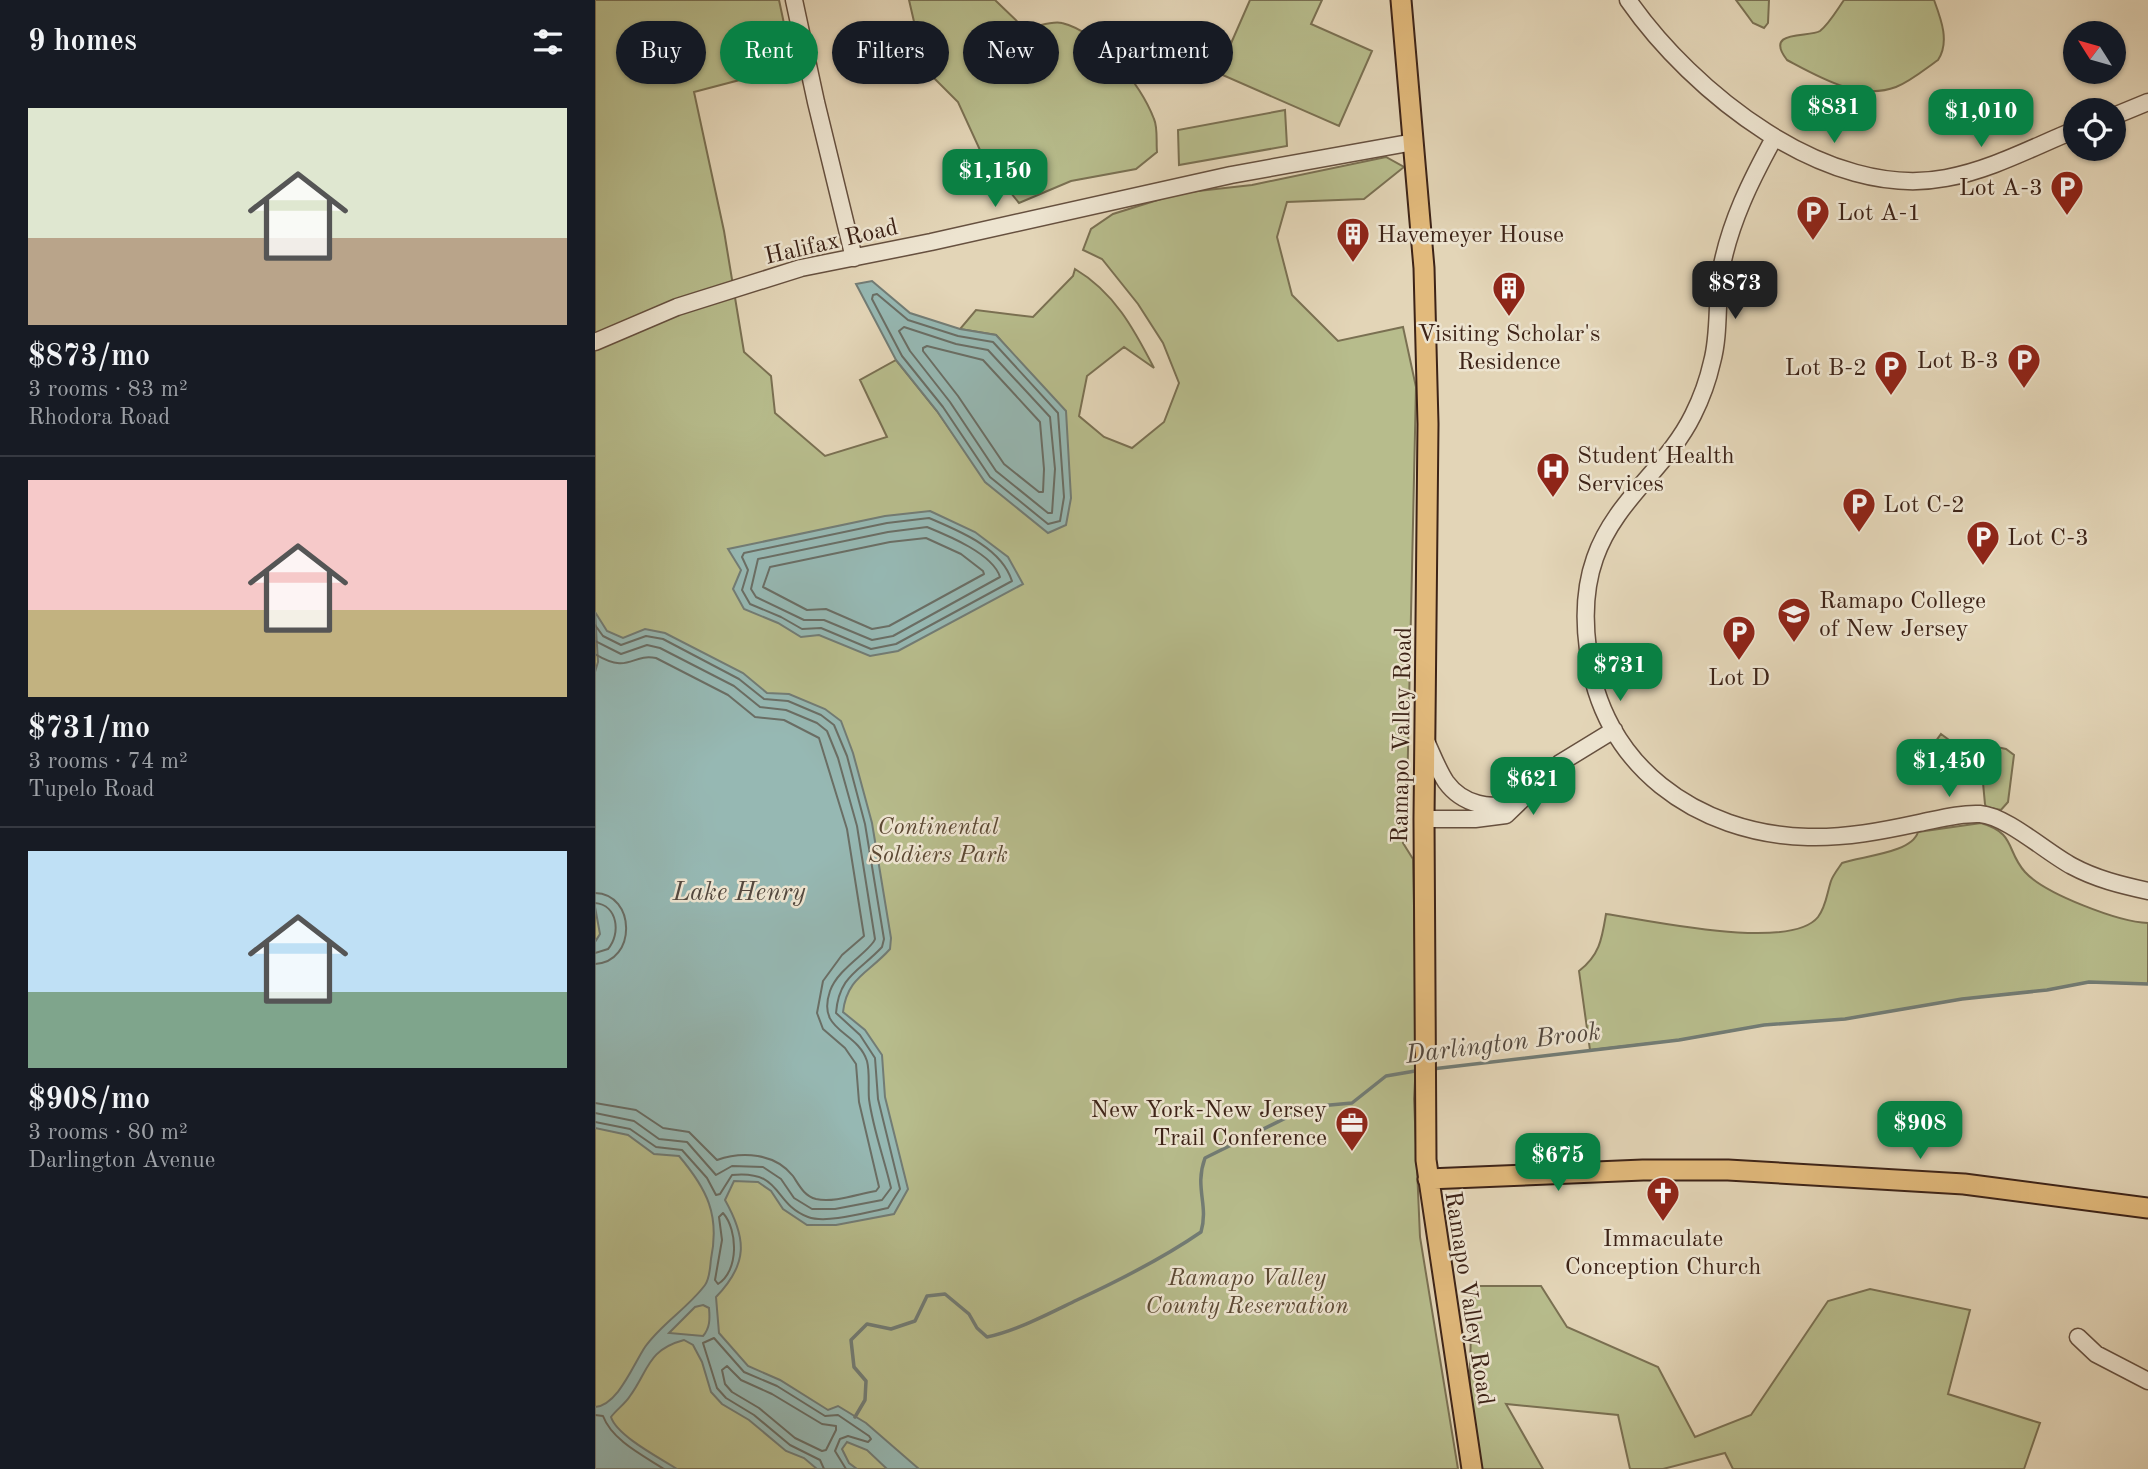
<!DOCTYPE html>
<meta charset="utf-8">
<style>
body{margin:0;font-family:"Old Standard TT",serif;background:#242831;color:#f1f3f6;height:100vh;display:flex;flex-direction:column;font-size:26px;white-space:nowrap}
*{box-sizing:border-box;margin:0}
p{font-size:23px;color:#9ea1a6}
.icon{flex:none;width:38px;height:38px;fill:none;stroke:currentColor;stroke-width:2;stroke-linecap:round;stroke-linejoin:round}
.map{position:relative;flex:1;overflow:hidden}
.side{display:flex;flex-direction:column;background:#171b24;width:595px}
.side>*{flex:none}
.hud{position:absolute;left:21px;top:21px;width:665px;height:63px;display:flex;gap:14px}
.needle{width:46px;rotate:307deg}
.buttons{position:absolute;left:1468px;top:21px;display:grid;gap:14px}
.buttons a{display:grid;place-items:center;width:63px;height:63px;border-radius:50%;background:#171b24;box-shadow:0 2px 5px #0004;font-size:35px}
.price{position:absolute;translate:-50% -60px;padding:0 16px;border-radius:14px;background:#0b8043;color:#fff;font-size:23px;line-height:46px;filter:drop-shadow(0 2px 4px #0008)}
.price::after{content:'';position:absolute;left:50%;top:42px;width:21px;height:16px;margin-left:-10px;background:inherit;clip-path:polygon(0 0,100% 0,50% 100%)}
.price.on{background:#222;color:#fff}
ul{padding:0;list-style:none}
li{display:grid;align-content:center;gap:14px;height:371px;padding:0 28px}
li+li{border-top:2px solid #363941}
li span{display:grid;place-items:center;height:217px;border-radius:0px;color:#555}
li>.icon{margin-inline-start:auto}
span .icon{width:126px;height:126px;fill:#fffc;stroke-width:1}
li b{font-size:30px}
h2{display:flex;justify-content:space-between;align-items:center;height:84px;padding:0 28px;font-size:30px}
.chip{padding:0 24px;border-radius:32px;background:#171b24;box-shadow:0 2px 5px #0004;font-size:24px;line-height:63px}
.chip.on{background:#0b8043;color:#fff}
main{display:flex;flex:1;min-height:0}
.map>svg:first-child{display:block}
.green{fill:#b7bc8c;stroke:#7a7052;stroke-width:2}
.water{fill:#96b8b3;stroke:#727c75;stroke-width:2;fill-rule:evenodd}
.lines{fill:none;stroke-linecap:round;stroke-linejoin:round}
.shore{stroke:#6a6e65;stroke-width:2}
.stream{stroke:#727c75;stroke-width:3.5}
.minor-casing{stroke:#66503f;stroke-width:19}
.major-casing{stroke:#3d2317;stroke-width:23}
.minor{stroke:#ede4d0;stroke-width:16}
.major{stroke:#e2ba7c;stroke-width:19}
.labels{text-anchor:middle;stroke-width:5;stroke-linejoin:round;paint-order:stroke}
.poi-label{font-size:24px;fill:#3d2317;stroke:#ede4d0;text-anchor:start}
.street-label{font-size:24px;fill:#3d2317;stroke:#ede4d0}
.park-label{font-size:24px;font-style:italic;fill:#5c4934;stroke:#ede4d0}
.water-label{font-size:26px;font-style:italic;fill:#53483e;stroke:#ede4d0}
</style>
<main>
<section class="side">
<h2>9 homes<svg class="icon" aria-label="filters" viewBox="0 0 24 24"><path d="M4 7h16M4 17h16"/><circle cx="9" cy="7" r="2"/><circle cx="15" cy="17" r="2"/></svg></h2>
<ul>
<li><span style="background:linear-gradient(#dfe7d0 60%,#b9a48a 0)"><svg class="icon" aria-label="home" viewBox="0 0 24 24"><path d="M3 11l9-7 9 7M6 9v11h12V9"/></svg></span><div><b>$873/mo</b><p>3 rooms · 83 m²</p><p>Rhodora Road</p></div></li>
<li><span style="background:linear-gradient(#f6c9c9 60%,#c2b280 0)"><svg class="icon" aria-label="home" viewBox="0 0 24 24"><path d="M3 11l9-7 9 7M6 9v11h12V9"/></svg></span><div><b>$731/mo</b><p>3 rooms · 74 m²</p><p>Tupelo Road</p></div></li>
<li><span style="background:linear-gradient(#bfe0f5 65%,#7fa58c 0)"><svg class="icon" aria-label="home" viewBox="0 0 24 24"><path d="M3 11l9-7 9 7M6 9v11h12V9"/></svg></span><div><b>$908/mo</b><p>3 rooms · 80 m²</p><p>Darlington Avenue</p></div></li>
</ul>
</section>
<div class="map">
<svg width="1553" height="1469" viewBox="0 0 1553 1469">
<rect width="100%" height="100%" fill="#e3d5b7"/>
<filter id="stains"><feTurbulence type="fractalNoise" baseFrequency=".00286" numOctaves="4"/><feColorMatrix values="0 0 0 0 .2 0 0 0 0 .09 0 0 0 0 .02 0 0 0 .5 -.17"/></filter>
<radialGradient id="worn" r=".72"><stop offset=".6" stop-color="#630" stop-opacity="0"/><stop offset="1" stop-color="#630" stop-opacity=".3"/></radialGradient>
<path class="green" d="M 0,0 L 184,0 L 198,66 L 99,92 L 129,231 L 149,352 L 176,376 L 180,413 L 230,456 L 292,437 L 265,380 L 301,360 L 342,411 L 392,483 L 430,368 L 401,335 L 365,329 L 381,310 L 438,317 L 478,276 L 480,269 C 519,292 539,329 559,368 L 529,347 L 492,376 L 484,416 L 509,437 L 537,448 L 569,422 L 584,383 L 568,343 L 543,304 L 507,259 L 488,250 L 496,229 L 518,214 L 585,193 L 657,185 L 791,157 L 809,167 L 769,199 L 692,202 L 682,237 L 697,295 L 743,341 L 808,327 L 821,387 L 812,796 L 808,843 L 818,859 L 822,1046 L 819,1099 L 825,1237 L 863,1469 L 0,1469 Z
M 314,0 L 400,0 L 429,28 C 441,28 456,20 467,23 C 504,32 546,85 559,119 C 563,128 561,142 562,152 L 541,169 L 476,181 L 424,203 L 390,161 L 363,102 L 324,63 L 323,39 Z
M 655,0 L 727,0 L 716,24 L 777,51 L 744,126 L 623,73 Z
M 1141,0 L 1174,0 L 1173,23 L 1169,28 L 1158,23 Z
M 1249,0 L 1339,0 C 1346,19 1355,42 1343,60 C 1330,69 1316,81 1301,87 C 1264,101 1224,77 1192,60 C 1168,29 1214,38 1225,31 C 1234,24 1242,10 1249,0 Z
M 690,110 L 692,146 L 584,165 L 583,130 Z
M 1346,734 L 1377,757 L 1364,775 L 1333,752 Z
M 1392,745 L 1411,749 L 1419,755 L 1413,802 L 1406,810 L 1391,807 L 1390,804 L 1385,751 Z
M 1386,823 C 1421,833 1411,851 1430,872 C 1450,894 1524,922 1553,923 L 1553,984 L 1494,982 L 1452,990 L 1367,999 L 1250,1019 L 1169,1025 L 1084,1040 L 995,1050 L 984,971 C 1005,955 1007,938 1011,914 C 1053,920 1195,952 1223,917 C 1231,907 1232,893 1236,881 C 1238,875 1243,869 1247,863 C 1267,856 1317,853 1323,832 Z
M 877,1286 L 946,1286 L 972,1327 L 1063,1367 L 1100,1437 L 1156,1415 L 1233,1301 L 1275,1289 L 1375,1310 L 1353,1394 L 1445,1423 L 1429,1469 L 1138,1469 L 1130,1453 L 1068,1469 L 1035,1469 L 1023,1415 L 911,1404 L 948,1469 L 883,1469 L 874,1413 Z"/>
<path class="water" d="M 277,281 L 315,313 L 365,329 L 401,335 L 471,411 L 476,498 L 471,525 L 453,533 L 390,482 L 342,411 L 301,360 L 261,284 Z
M 335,511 L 380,532 L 413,557 L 428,584 L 303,651 L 275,656 L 224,635 L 206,637 L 183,623 L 149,609 L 138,589 L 146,570 L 133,549 L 290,516 Z
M 0,612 L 12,631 L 28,638 L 50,629 L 70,633 L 148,673 L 172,693 L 194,694 L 230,709 L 246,721 L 258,753 L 277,823 L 296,938 L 295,949 C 274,973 252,977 248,1012 L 270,1030 L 287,1055 L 290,1097 L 313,1189 L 299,1214 L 241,1225 L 212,1225 L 188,1209 L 176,1191 L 163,1182 L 139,1181 L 130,1200 C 152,1239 153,1264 121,1297 L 124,1333 L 153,1366 L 185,1380 L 233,1410 L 243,1406 L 271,1423 L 324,1469 L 292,1469 L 272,1450 L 252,1442 L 247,1449 L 254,1463 L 262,1469 L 222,1469 L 209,1458 L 191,1451 L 154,1420 L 127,1404 L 116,1392 L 107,1362 L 98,1345 L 89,1340 C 52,1350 54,1370 35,1396 C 30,1404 22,1409 16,1417 C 22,1436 65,1458 82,1469 L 0,1469 L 0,1407 C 23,1405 38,1365 50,1347 C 66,1324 93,1308 110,1285 C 115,1278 115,1267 116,1259 C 125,1215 112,1189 84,1156 L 59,1154 L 33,1135 L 0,1128 L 0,942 L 5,934 L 0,907 L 0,672 L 3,662 ZM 108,1305 L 114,1308 C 115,1319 115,1328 108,1336 L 74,1333 L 100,1307 Z"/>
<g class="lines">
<path class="shore" d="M 278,295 L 282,294 L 313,320 L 363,336 L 398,342 L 463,413 L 469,497 L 465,521 L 453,524 L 395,477 L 348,407 L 307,356 L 277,299 Z
M 309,327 L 361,344 L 393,350 L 455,417 L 460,469 L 457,513 L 453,513 L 401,471 L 355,402 L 315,351 L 304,331 Z
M 332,346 L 388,360 L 445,422 L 449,469 L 448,492 L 444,492 L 409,464 L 363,396 L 328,351 L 328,348 Z
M 334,518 C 364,531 406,547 417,581 L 301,644 L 276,649 L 226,628 L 207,629 L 186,617 L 155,604 L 147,590 L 153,570 L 147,557 L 149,553 L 292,523 Z
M 332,527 C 354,536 398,554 405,577 L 298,636 L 277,640 L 229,620 L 209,620 L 161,597 L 156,589 L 163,559 L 293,532 Z
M 331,538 L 366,554 L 388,571 L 389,574 L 294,626 L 277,629 L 231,609 L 212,610 L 168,587 L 175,567 L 295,542 Z
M 0,625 L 8,636 L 26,645 L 51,636 L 68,639 L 144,679 L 169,699 L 193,701 L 226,715 L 239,725 L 252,756 L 270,824 L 289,939 L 287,947 C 265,971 244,975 241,1013 L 265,1035 L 280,1058 L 283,1099 L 305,1189 L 293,1208 C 272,1212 232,1224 213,1217 C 177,1203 188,1170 137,1175 L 125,1194 L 121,1195 L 112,1178 L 87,1150 L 61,1147 L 35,1129 L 0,1122
M 0,641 L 26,654 L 52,645 L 65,648 L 139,686 L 165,707 L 191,710 L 222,723 L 232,731 L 243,758 L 262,826 L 280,939 C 276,951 243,968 235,991 C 221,1032 262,1030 272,1061 C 275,1073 273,1087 274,1099 C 278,1129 289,1158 296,1188 L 287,1200 L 240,1209 L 217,1209 L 199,1198 L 186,1179 L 168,1167 L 137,1166 L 121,1175 L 92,1142 L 64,1139 L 39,1121 L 0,1113
M 0,654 C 35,675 36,653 61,658 L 133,695 L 160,717 L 189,720 L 224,738 L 252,829 L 269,936 L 247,955 L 228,981 L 222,1013 L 228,1029 L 250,1048 L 261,1064 L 264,1102 L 284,1187 L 281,1191 C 263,1194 239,1203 221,1199 C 209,1196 204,1185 198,1176 C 180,1153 147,1151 122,1160 L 94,1132 L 68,1128 L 41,1110 L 0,1103
M 0,893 C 41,894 42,962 0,964
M 0,903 C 23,905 26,934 13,949 L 0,953
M 128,1213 C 143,1230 144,1271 123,1284 L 120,1280 L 127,1240 L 124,1217 Z
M 132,1366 L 146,1380 L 177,1394 L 227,1424 L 241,1426 L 241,1430 L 231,1450 L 227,1451 L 200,1438 L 164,1408 L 137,1392 L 130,1384 L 127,1370 Z
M 0,1415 L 8,1416 C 17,1440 47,1455 69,1469
M 229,1469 L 225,1460 L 195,1445 L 159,1415 L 131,1398 L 122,1388 L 108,1343 L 119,1338 L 149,1372 L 182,1386 L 230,1416 L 243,1415 L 274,1436 L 276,1439 L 273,1442 L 253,1436 L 245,1439 L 240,1451 L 251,1469"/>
<path class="stream" d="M 837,1069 L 1084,1040 L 1169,1025 L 1250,1019 L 1367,999 L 1452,990 L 1494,982 L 1553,984
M 260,1417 L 270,1400 L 271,1381 L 259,1367 L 256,1340 L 272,1324 L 296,1329 L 320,1321 L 332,1296 L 350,1294 L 374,1314 L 382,1328 L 392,1337 C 423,1330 453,1314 482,1300 C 525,1280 567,1259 606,1232 C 614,1204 599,1188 610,1158 L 713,1107 L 757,1103 L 791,1076 L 826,1070"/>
<defs>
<path id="minor" d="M 199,0 L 221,102 L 259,258
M 1033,0 C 1097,92 1232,201 1351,178 C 1396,170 1438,147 1480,130
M 1519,116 L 1553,102
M 1179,138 C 1156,180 1135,222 1126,270 C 1121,300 1125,333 1117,362 C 1113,380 1106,399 1098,415 C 1072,468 1020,500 1000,558 C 990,586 989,620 993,650 C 1005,765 1102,834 1213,837 C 1251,838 1287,831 1324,823 C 1344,819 1365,813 1385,814 C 1412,816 1452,853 1477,866 C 1501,879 1526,885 1553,891
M 0,342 L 82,307 L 206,268 L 336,242 L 636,175 L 819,142
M 831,741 C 837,754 843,770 851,782 C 867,804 897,812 921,800
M 829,819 L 880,819 L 911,815 L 965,763 L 1019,730
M 1483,1337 L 1501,1354 L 1553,1381"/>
<path id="major" d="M 806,0 L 829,268 L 833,424 L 829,819 L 831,1160 L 877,1469
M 833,1179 L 1048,1170 L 1133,1170 L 1369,1184 L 1553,1208"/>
</defs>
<use href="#minor" class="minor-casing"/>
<use href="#major" class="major-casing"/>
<use href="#minor" class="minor"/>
<use href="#major" class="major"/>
</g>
<defs>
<symbol id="parking-pin" viewBox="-11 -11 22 30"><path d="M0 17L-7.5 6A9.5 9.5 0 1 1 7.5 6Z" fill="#8f2418" stroke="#ede4d0"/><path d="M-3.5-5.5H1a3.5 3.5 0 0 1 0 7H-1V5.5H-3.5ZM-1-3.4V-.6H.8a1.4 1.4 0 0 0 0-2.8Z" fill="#fff"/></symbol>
<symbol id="building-pin" viewBox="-11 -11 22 30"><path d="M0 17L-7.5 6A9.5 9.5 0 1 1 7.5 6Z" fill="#8f2418" stroke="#ede4d0"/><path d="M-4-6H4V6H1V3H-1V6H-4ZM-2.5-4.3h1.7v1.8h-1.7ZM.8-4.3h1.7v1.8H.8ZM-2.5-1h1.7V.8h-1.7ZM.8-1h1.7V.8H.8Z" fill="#fff"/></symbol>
<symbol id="hospital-pin" viewBox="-11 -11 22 30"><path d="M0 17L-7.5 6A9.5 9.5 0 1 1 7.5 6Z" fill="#8f2418" stroke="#ede4d0"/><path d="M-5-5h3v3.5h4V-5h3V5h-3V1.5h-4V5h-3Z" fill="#fff"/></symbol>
<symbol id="university-pin" viewBox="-11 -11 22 30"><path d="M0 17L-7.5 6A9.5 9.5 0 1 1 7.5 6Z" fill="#8f2418" stroke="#ede4d0"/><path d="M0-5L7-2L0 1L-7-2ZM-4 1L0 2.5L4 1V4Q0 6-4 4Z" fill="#fff"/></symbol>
<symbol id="office-pin" viewBox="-11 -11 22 30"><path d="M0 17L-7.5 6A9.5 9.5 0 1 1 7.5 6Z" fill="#8f2418" stroke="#ede4d0"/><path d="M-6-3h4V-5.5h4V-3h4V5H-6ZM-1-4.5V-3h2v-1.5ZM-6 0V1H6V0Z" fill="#fff"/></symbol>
<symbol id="church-pin" viewBox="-11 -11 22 30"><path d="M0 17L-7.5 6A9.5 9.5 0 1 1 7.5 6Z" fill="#8f2418" stroke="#ede4d0"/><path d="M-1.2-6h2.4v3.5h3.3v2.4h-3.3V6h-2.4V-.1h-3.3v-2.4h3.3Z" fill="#fff"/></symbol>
</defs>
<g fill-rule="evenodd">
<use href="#parking-pin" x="1453" y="168" width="38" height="52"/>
<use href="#parking-pin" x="1199" y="193" width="38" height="52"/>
<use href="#building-pin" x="739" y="215" width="38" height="52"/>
<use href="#building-pin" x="895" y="269" width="38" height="52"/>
<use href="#parking-pin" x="1410" y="341" width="38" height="52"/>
<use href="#parking-pin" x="1277" y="348" width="38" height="52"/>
<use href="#hospital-pin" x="939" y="450" width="38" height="52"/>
<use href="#parking-pin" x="1245" y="485" width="38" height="52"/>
<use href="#parking-pin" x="1369" y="518" width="38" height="52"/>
<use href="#university-pin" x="1180" y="595" width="38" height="52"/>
<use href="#parking-pin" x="1125" y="613" width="38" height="52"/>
<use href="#office-pin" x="738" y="1104" width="38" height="52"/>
<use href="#church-pin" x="1049" y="1174" width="38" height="52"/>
</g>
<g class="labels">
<g class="poi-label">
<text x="1448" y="195" text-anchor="end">Lot A-3</text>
<text x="1242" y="220">Lot A-1</text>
<text x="782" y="242">Havemeyer House</text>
<text x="914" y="341" text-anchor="middle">Visiting Scholar's<tspan x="914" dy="28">Residence</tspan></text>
<text x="1404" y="368" text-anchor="end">Lot B-3</text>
<text x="1272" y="375" text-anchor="end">Lot B-2</text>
<text x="982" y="463">Student Health<tspan x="982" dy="28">Services</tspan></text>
<text x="1288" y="512">Lot C-2</text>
<text x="1412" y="545">Lot C-3</text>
<text x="1224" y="608">Ramapo College<tspan x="1224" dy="28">of New Jersey</tspan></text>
<text x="1144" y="685" text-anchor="middle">Lot D</text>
<text x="732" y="1117" text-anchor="end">New York-New Jersey<tspan x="732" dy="28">Trail Conference</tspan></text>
<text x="1068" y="1246" text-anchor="middle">Immaculate<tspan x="1068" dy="28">Conception Church</tspan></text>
</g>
<g class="street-label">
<text transform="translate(236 241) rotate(-13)" y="8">Halifax Road</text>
<text transform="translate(806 735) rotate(-89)" y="8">Ramapo Valley Road</text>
<text transform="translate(875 1298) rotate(81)" y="8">Ramapo Valley Road</text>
</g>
<g class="park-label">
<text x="343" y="834">Continental<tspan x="343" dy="28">Soldiers Park</tspan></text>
<text x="652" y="1285">Ramapo Valley<tspan x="652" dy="28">County Reservation</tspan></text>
</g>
<g class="water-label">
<text x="144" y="900">Lake Henry</text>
<text transform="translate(908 1042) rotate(-7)" y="9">Darlington Brook</text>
</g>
</g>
<rect width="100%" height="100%" filter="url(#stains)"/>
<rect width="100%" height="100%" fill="url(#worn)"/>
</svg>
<div class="buttons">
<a><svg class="needle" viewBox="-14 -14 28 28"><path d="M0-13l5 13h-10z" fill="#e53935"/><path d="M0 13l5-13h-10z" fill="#9ea1a6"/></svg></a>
<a><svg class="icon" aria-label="locate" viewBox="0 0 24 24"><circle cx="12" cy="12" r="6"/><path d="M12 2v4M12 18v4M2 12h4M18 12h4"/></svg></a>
</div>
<b class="price" style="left:1239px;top:145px">$831</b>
<b class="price" style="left:1386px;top:149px">$1,010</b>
<b class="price" style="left:400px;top:209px">$1,150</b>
<b class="price on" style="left:1140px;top:321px">$873</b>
<b class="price" style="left:1025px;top:703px">$731</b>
<b class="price" style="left:1354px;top:799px">$1,450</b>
<b class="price" style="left:938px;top:817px">$621</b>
<b class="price" style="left:1325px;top:1161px">$908</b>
<b class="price" style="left:963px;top:1193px">$675</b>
<div class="hud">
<a class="chip">Buy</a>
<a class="chip on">Rent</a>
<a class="chip">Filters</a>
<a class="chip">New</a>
<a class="chip">Apartment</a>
</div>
</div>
</main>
